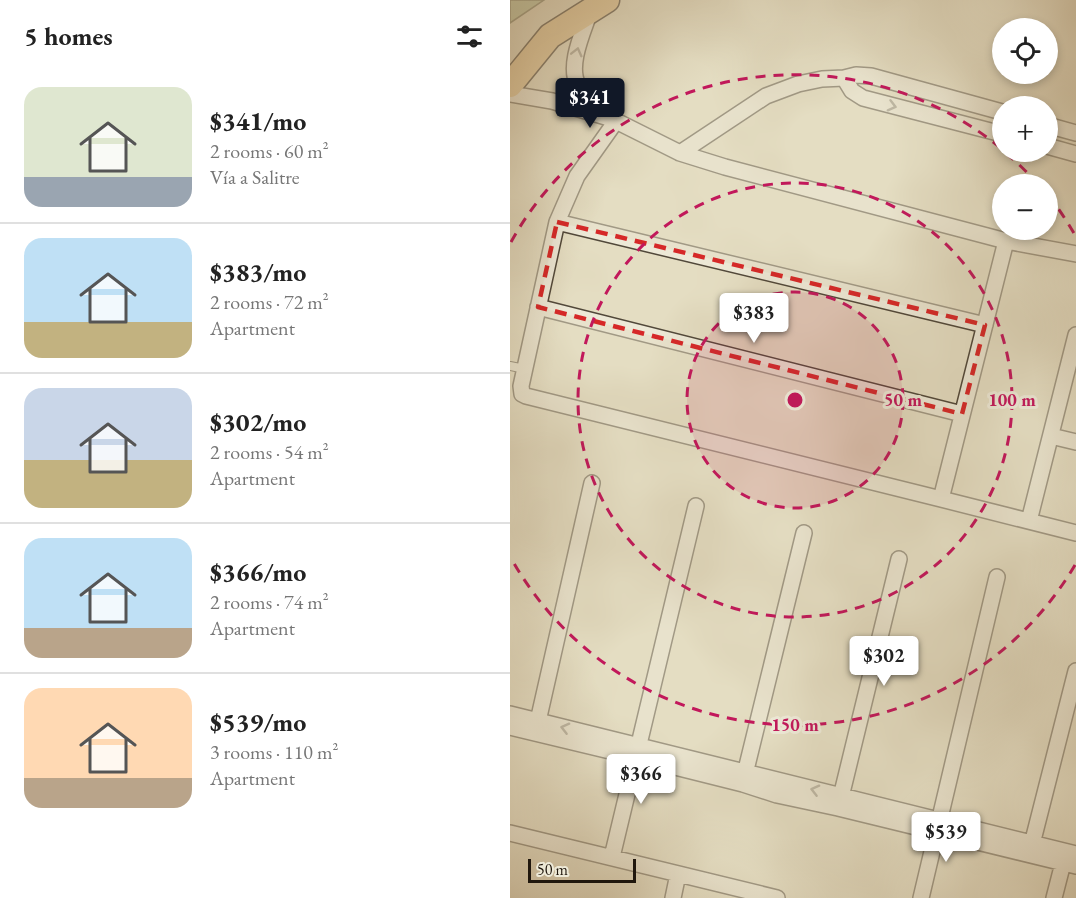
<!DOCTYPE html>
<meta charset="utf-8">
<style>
body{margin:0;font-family:"EB Garamond",serif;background:#f6f6f6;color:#222;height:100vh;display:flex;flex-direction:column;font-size:22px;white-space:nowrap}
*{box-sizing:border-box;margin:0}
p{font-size:20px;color:#767676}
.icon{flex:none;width:33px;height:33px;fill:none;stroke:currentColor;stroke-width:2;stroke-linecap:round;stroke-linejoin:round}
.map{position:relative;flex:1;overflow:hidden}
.details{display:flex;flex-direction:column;background:#fff;width:510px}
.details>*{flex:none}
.buttons{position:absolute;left:482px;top:18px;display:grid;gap:12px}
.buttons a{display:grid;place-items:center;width:66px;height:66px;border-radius:50%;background:#fff;box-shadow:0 3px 9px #0003;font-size:30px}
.scale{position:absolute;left:18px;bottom:15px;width:108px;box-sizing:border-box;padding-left:6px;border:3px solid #20170d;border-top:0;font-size:16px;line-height:21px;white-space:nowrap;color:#20170d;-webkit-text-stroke:4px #ede9d7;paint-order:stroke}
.price{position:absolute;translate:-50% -51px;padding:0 14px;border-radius:6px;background:#fff;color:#222;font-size:20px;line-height:39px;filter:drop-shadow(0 2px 3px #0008)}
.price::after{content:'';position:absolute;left:50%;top:36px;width:18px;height:14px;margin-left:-9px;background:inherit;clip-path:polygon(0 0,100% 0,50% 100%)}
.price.on{background:#111827;color:#fff}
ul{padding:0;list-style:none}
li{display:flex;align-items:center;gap:18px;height:150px;padding:0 24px}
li+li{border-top:2px solid #e0e0e0}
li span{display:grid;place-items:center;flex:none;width:168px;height:120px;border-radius:18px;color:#555}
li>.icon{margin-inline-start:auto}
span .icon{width:72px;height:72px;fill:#fffc;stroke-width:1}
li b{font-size:26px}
h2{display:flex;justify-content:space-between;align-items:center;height:72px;padding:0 24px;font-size:26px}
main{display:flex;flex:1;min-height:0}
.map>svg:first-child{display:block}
.green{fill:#b2c194;stroke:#696c50;stroke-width:1.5}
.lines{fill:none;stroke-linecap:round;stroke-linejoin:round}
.service-casing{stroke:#51483a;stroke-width:10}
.minor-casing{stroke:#51483a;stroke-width:18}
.primary-casing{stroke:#20170d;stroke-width:27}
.service{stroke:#ede9d7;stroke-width:8}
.minor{stroke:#ede9d7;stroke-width:15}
.primary{stroke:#e2be81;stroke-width:24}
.oneway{stroke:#918a7c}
.marked{fill:none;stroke:#d62828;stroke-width:4.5;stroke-dasharray:12 8;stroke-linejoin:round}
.ring{fill:none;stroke:#c2185b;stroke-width:3;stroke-dasharray:10 8}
.centre{fill:#c2185b;stroke:#ede9d7;stroke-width:3}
.ring-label{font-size:18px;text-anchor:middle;font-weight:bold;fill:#c2185b;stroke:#ede9d7;stroke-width:6;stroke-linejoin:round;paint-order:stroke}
</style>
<main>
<section class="details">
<h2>5 homes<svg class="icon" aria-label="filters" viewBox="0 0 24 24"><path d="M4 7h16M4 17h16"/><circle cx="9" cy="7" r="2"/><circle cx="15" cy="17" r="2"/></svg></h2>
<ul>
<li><span style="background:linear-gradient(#dfe7d0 75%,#9aa5b1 0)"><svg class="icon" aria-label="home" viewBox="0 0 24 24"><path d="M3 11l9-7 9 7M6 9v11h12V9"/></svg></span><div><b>$341/mo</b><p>2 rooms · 60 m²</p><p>Vía a Salitre</p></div></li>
<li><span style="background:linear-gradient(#bfe0f5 70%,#c2b280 0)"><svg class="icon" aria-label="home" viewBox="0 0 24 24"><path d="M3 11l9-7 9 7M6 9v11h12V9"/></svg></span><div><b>$383/mo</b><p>2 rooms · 72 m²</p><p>Apartment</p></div></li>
<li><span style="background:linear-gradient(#c9d6e8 60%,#c2b280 0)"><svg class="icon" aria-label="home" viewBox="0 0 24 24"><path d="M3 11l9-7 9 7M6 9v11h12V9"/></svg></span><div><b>$302/mo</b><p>2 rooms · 54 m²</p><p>Apartment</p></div></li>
<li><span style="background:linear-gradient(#bfe0f5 75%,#b9a48a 0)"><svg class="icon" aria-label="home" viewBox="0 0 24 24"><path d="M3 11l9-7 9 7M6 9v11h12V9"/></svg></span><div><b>$366/mo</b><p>2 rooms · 74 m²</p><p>Apartment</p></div></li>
<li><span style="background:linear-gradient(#ffd9b3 75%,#b9a48a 0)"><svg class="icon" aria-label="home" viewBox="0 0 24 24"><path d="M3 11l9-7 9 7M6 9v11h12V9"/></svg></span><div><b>$539/mo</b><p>3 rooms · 110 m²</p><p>Apartment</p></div></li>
</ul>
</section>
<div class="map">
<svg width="566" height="898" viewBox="0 0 566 898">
<rect width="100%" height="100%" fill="#e4ddc2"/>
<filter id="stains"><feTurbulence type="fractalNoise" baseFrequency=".00333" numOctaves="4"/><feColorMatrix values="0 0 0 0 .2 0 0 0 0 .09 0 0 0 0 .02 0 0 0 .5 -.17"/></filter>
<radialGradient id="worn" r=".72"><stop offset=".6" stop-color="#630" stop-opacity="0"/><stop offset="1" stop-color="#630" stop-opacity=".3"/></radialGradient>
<path class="green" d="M 0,0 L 34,0 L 0,23 Z"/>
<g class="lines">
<defs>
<path id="service" d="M 0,366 L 15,369"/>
<path id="minor" d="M 80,11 C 74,30 57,65 68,85 C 72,92 79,97 84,102 C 91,109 97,117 106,121 L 67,176 L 47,222 L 11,386 L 12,394 L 16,396 L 431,499 L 496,241
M 334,78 L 342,91 L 353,98 L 492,134
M 0,94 L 42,101 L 96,117
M 106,121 L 170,153 L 215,167 L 496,241 L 566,254
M 537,125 L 566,133
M 537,146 L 566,154
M 170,153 L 256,96 L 288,84 L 312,79 L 334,78 L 346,75 L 361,76 L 492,112
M 47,222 L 475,325
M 28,307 L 452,414
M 541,436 L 566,442
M 431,499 L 566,533
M 519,521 L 566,335
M 0,714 L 566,854
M 0,727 L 125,757 L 233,784 L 267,795 L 328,808 L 566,866
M 26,730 L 82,483
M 233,782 L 294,533
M 329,805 L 389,559
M 0,833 L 267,898
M 520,852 L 566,671
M 102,857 L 186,506
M 163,898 L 168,874
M 411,898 L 487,577
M 544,898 L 553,863"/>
<path id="primary" d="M 0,85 L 40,36 L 97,0"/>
</defs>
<use href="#service" class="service-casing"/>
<use href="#minor" class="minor-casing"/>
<use href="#primary" class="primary-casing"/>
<use href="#service" class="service"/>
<use href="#minor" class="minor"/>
<use href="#primary" class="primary"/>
</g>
<defs><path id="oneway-chevron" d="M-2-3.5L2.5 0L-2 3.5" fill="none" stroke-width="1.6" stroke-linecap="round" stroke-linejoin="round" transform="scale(1.5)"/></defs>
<g class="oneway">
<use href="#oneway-chevron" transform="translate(67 52) rotate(-76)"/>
<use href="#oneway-chevron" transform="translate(382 106) rotate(15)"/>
<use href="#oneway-chevron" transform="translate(55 728) rotate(-166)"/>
<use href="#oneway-chevron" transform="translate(305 790) rotate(-166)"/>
</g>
<path d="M0 0H566V898H0ZM 47,222 L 475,325 L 452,414 L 28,307 Z" fill="#e4ddc2" fill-opacity=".55" fill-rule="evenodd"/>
<path class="marked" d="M 47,222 L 475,325 L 452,414 L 28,307 Z"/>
<circle cx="285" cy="400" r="108" fill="#c2185b" fill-opacity=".12"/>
<g class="ring">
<circle cx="285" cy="400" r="108"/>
<circle cx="285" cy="400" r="217"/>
<path d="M565 565A325 325 0 0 1 1 558M1 242A325 325 0 0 1 492 149M496 153A325 325 0 0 1 527 183M538 195A325 325 0 0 1 565 235"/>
</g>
<circle cx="285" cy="400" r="9" class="centre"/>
<g class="ring-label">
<text x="393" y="406">50 m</text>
<text x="502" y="406">100 m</text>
<text x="285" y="731">150 m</text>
</g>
<rect width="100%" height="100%" filter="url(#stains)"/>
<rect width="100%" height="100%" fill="url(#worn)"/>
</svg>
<div class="buttons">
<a><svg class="icon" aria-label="locate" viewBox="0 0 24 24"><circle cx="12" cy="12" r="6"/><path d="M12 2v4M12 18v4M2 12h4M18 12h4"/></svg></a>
<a>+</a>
<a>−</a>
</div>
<div class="scale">50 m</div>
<b class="price on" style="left:80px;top:129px">$341</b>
<b class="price" style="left:244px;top:344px">$383</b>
<b class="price" style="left:374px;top:687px">$302</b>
<b class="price" style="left:131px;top:805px">$366</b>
<b class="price" style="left:436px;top:863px">$539</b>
</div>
</main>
